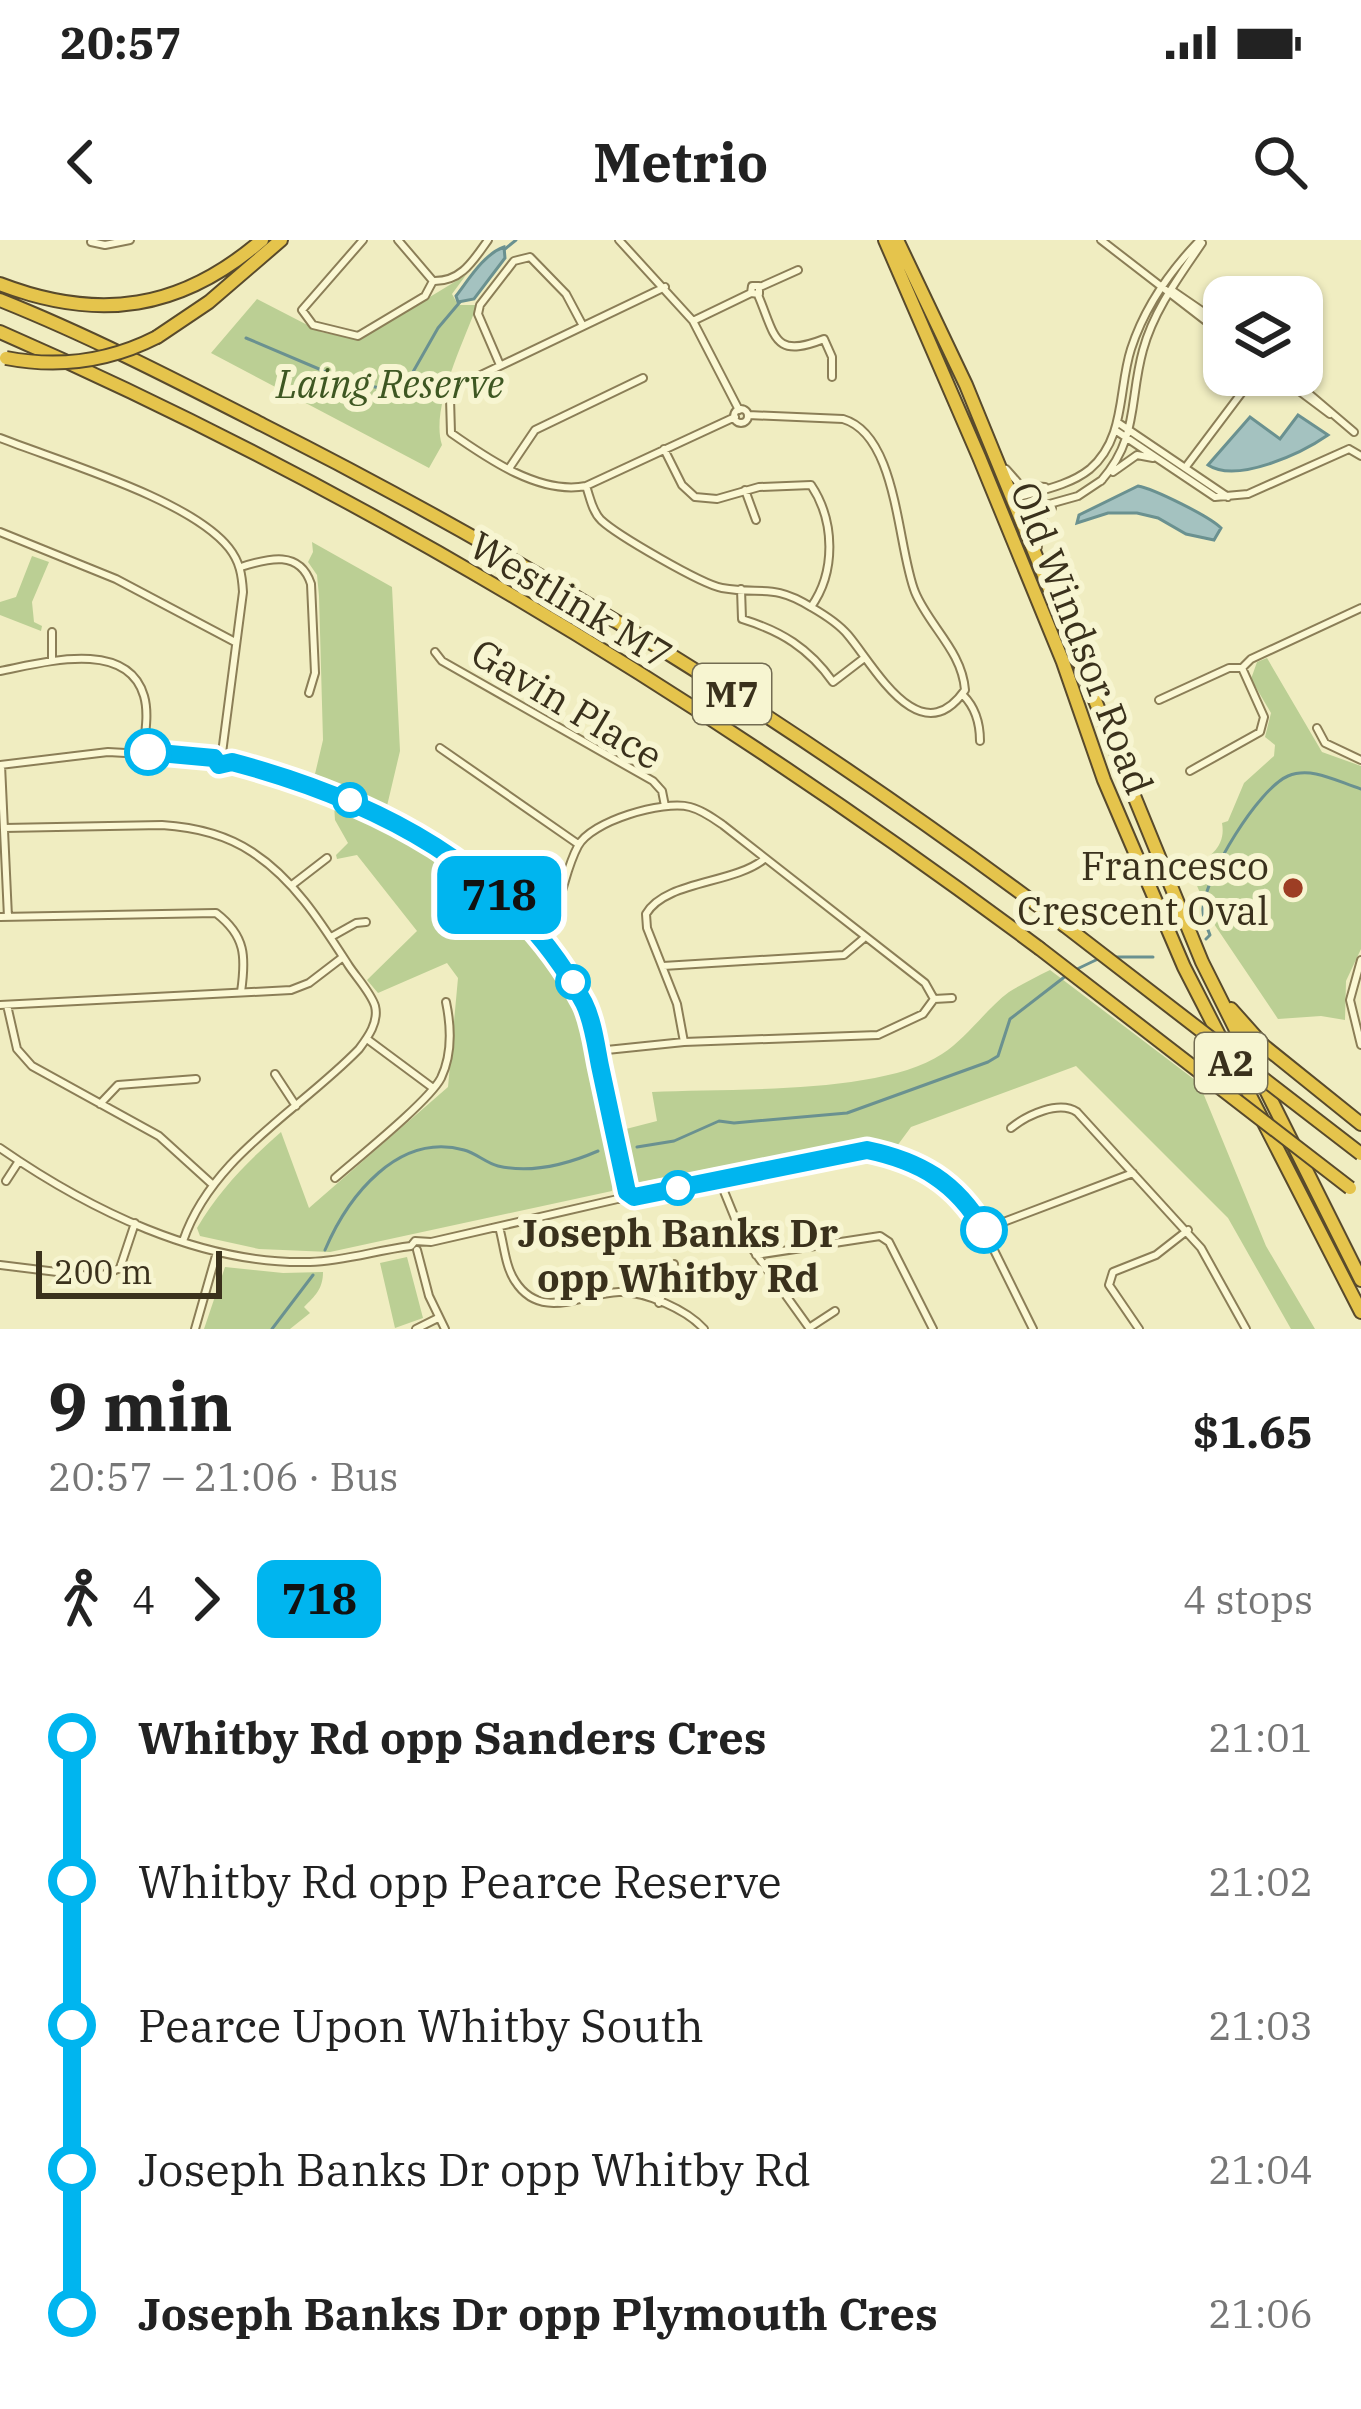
<!DOCTYPE html>
<html lang="en">
<head>
<meta charset="utf-8">
<style>
	body { margin:0; font-family:"IBM Plex Serif",serif; background:#f2f2f2; color:#222; height:100vh; display:flex; flex-direction:column; font-size:45px; white-space:nowrap }
	* { box-sizing:border-box; margin:0 }
	p { font-size:39px; color:#767676 }
	.icon { flex:none; width:66px; height:66px; fill:none; stroke:currentColor; stroke-width:2; stroke-linecap:round; stroke-linejoin:round }
	.map { position:relative; height:1089px; overflow:hidden }
	.sheet { display:flex; flex-direction:column; background:#fff; flex:1 }
	.sheet>* { flex:none }
	.badge { padding:0 24px; border-radius:18px; font-size:42px; line-height:78px }
	.controls { position:absolute; left:1203px; top:36px; display:grid; gap:24px }
	.controls a { display:grid; place-items:center; width:120px; height:120px; border-radius:24px; background:#fff; box-shadow:0 3px 9px #0004; font-size:60px }
	.scale { position:absolute; left:36px; bottom:30px; width:186px; box-sizing:border-box; padding-left:12px; border:6px solid #3a311c; border-top:0; font-size:33px; line-height:42px; white-space:nowrap; color:#3a311c; -webkit-text-stroke:9px #f7f5d1; paint-order:stroke }
	.map>.badge { position:absolute; translate:-50% -50%; box-shadow:0 0 0 6px #fff }
	.legs { display:flex; align-items:center; gap:18px; height:132px; padding:0 48px; font-size:39px }
	.legs p { margin-inline-start:auto }
	.head { display:flex; align-items:center; justify-content:space-between; height:204px; padding:0 48px }
	h1 { font-size:66px; font-weight:800; line-height:90px }
	ul { padding:0 48px; list-style:none }
	li { display:flex; align-items:center; gap:42px; height:144px; font-size:45px }
	li i { display:grid; place-items:center; width:18px; height:100%; margin:0 15px; background:currentColor }
	li i::after { content:''; width:30px; height:30px; margin:-15px; border:9px solid; border-radius:50%; background:#fff }
	li p { margin-inline-start:auto }
	li:first-child i { background:linear-gradient(#0000 50%,currentColor 0) }
	li:last-child i { background:linear-gradient(currentColor 50%,#0000 0) }
	.status { display:flex; justify-content:space-between; align-items:center; height:84px; padding:0 60px; background:#fff; direction:ltr }
	.status svg { height:33px; fill:currentColor }
	header { display:flex; justify-content:space-between; align-items:center; height:156px; padding:0 48px; background:#fff; font-size:54px; font-weight:800 }
	.map>svg:first-child { display:block }
</style>
</head>
<body>
<div class="status"><b>20:57</b><svg viewBox="0 0 49 12"><path d="M0 12V9h3v3zM5 12V6h3v6zM10 12V3h3v9zM15 12V0h3v12zM26 1h20v11H26zM47 4h2v5h-2z"/></svg></div>
<header><svg class="icon" aria-label="back" viewBox="0 0 24 24"><path d="M15 5l-7 7 7 7"/></svg>Metrio<svg class="icon" aria-label="search" viewBox="0 0 24 24"><circle cx="10" cy="10" r="6"/><path d="M15 15l6 6"/></svg></header>
<div class="map">
<svg width="1361" height="1089" viewBox="0 0 1361 1089">
	<rect width="100%" height="100%" fill="#f0edc1"/>
	<!-- green -->
	<path fill="#bbcf94" d="M466,35l-14,19 6,11h19c-13,37 -47,103 -35,140l-13,23 -218,-115 46,-54 64,33 38,8z
		M312,302l80,45 8,164 -13,55 -72,-32 8,-34 -4,-144 -2,-21 -9,-13 5,-10z
		M32,316l17,6 -17,40 2,20 8,4 -1,5 -41,-16v-13l16,-5z
		M1267,418l55,94 39,14v183l-15,32 -1,39 -24,-4 -43,3 -66,-98 -23,-54c23,-9 37,-22 33,-44l6,-2 16,-38 30,-27 1,-11 -10,-8 6,-24 -20,-34 6,-17z
		M334,565c99,45 211,114 246,222 16,49 22,104 33,154l-1,10 -282,61 -71,-3 -59,-13 -3,-8c23,-39 50,-66 84,-96l28,76 139,-121 10,-109 -11,-15 -69,30 -11,-13 50,-49 -60,-76 -20,4 -1,-4 12,-12 -13,-23z
		M1050,730l149,113 67,163 49,83h-24l-63,-111 -152,-152 -165,61 -14,19 -31,-4 -38,3 -191,38 -11,-54 31,-8 -5,-29c77,-4 228,3 290,-38 25,-16 45,-46 67,-62 13,-8 27,-15 41,-22z
		M407,1017l16,61 -28,10 -15,-65z
		M225,1027l58,6 40,-1c0,17 -8,24 -19,35l6,6 -20,16h-86z"/>
	<!-- water -->
	<path fill="#a4c2c0" stroke="#6a9190" stroke-width="3" d="M504,7l1,11 -31,41 -16,3 -2,-6c13,-17 28,-42 48,-49z
		M1298,175l30,20c-26,18 -91,49 -120,30l42,-48 30,22z
		M1138,246c16,3 71,30 83,42l-7,12 -28,-6 -28,-16 -21,-5h-29l-31,10 2,-8z"/>
	<g fill="none" stroke-linecap="round" stroke-linejoin="round">
		<!-- stream -->
		<path stroke="#6a9190" stroke-width="3" d="M505,9l11,-9
			M246,98l99,42 56,13 37,-65 22,-26
			M1206,699l4,-4c-3,-8 -8,-18 -7,-27 3,-33 55,-119 85,-132 24,-10 50,6 73,13
			M1114,717h39
			M1075,730l23,-11
			M637,907l37,-6 45,-20 15,2 113,-10 141,-51 10,-6 12,-37 57,-44
			M325,1010c23,-54 73,-118 139,-100 12,3 22,13 34,16 34,8 70,-2 100,-15
			M272,1089l41,-54"/>
		<!-- minor casing -->
		<g stroke="#8b7e57" stroke-width="10">
			<path id="minor" d="M363,0l-61,70 11,15 45,11 67,-40 8,-15
				M398,0l35,41
				M619,0l74,81 46,89
				M1101,0l123,95
				M91,2l14,3 25,-5
				M433,41c28,1 40,-20 55,-41
				M752,46h7v8l-8,-1z
				M665,47l-207,99 -8,12 1,35c37,26 89,62 135,53l149,-69
				M760,47l38,-17
				M1173,51l51,35
				M758,55c18,42 15,64 66,44l8,18v20
				M693,81l58,-28
				M500,125l-22,-51 2,-9 34,-44 16,-4 36,37 17,32
				M1278,135l52,39
				M1287,135l67,57
				M734 176a7 7 0 1 1 14 0a7 7 0 1 1-14 0Z
				M1117,182l111,75
				M1115,190l100,67 33,-3 101,-45
				M0,198c61,24 190,61 229,110 11,14 13,27 14,44l-21,161
				M664,209l18,36 13,12 22,2 42,-12 52,-2c24,36 25,87 0,122
				M1349,209l12,7
				M510,227l25,-37 108,-52
				M1185,228l70,-93
				M1006,229l14,16 25,2
				M1113,232l24,-17 16,3
				M1101,241c38,-43 28,-81 42,-131 11,-40 36,-73 59,-107
				M586,246c4,11 6,25 15,34 16,15 100,64 121,68 39,7 51,-5 89,19 14,8 27,16 37,28 27,32 72,119 117,55 -3,-39 -36,-64 -50,-98 -18,-45 -17,-157 -72,-173l-95,-4
				M745,250l11,30
				M1012,259c26,-8 57,-13 78,-30 36,-31 28,-80 41,-120 14,-43 39,-78 69,-109
				M1021,272l57,-16 24,-16
				M0,292l116,47 119,63
				M1038,307l-2,-25 16,-14
				M241,327c28,-9 59,-17 70,17l4,89 -6,20
				M741,349l1,30c39,12 67,29 91,63l30,-23
				M435,412l7,9 211,120 9,10 3,15
				M52,420v-28
				M0,431c42,-8 127,-33 144,25 5,17 1,38 -1,56
				M963,455c13,13 17,28 17,46
				M1159,460l70,-32h13
				M1317,488l8,15 36,17
				M440,508l138,96
				M0,525l108,-13 106,6 5,7 7,-4c146,37 285,106 359,243 8,15 9,37 13,53 10,45 20,90 29,135
				M1,525l7,152
				M1190,531l70,-39 4,-15 -22,-49 9,-9 110,-51
				M4,588l158,-3c32,2 63,9 90,27 43,28 70,72 97,114 8,12 22,27 26,40 4,16 -7,31 -16,43 -60,62 -147,107 -176,192
				M292,645l35,-27
				M0,677l216,-4c30,23 30,44 25,79
				M539,692c27,-29 22,-54 39,-86 13,-25 85,-46 112,-39 12,3 23,11 33,18l202,158 9,16
				M331,697l25,-14 10,-1
				M1361,720l-11,40 11,45
				M663,726l181,-11 19,-16
				M0,765l291,-15 18,-7 34,-26
				M7,765l10,44 15,17 127,70 54,49
				M367,799l66,49
				M684,802l-7,-38 -30,-76 -1,-14c19,-33 86,-30 117,-54
				M597,811l87,-9 194,-7 45,-21 11,-15 18,-1
				M275,834l21,32
				M100,864l18,-19 78,-6
				M1011,888c16,-13 48,-28 66,-16l124,136 45,81
				M0,908c88,61 200,117 310,114 35,-1 67,-12 101,-16l4,-5 16,1 191,-44 7,5 5,-6 202,-42 31,-4 38,8 35,18 23,22 21,31 49,99
				M335,938c24,-21 94,-77 106,-100 11,-23 10,-52 5,-76
				M719,939l22,54 69,96
				M6,941l13,-20
				M499,987c5,17 6,39 16,54 26,41 68,12 104,11 26,-1 68,18 85,37
				M985,989l148,-56
				M417,1010l12,46 16,33
				M756,1015l124,-19 9,6 44,87
				M0,1025l98,12 22,-9 15,-45
				M659,1063l15,-39
				M809,1088l26,-17
				M195,1089l22,-77
				M416,1089l22,-11
				M1139,1089l-30,-44 4,-13 43,-17 32,-25"/>
		</g>
		<!-- highway casing -->
		<g stroke="#584a2c" stroke-width="16">
			<path id="highway" d="M885,0l94,217 84,205 41,118 80,187 177,345
				M897,0l69,145 236,577 159,318
				M0,44c99,38 181,26 262,-44
				M0,60c90,36 177,81 263,125 282,142 549,311 801,500
				M0,92c369,161 717,376 1039,616
				M157,97l52,-35 72,-62
				M1231,769l33,37 97,78"/>
		</g>
		<!-- minor -->
		<use href="#minor" stroke="#fbf8d4" stroke-width="6"/>
		<!-- highway -->
		<use href="#highway" stroke="#e5c44c" stroke-width="12"/>
		<!-- highway-bridge casing -->
		<g stroke="#584a2c" stroke-width="16" stroke-linecap="butt">
			<path id="highway-bridge" d="M6,118c52,10 104,3 151,-21
				M1064,685l297,229
				M1039,708l311,240"/>
		</g>
		<!-- highway-bridge -->
		<use href="#highway-bridge" stroke="#e5c44c" stroke-width="12"/>
	</g>
	<g fill="none" stroke-linecap="round" stroke-linejoin="round">
		<!-- line-1 casing -->
		<g stroke="#fff" stroke-width="27">
			<path id="line-1" d="M148,512l66,6 5,7 13,-3c143,38 280,106 352,241 9,18 12,43 16,63 9,42 18,84 27,126l7,5 233,-47c53,11 89,32 117,80"/>
		</g>
		<!-- line-1 -->
		<use href="#line-1" stroke="#00b5ef" stroke-width="18"/>
	</g>
	<!-- markers -->
	<g fill="#fff" stroke="#00b5ef" stroke-width="6">
		<circle cx="148" cy="512" r="21"/>
		<circle cx="350" cy="560" r="15"/>
		<circle cx="573" cy="742" r="15"/>
		<circle cx="678" cy="948" r="15"/>
		<circle cx="984" cy="990" r="21"/>
	</g>
	<circle fill="#9d3e24" stroke="#f7f5d1" stroke-width="4.5" cx="1293" cy="648" r="12"/>
	<g text-anchor="middle" stroke-width="12" stroke-linejoin="round" paint-order="stroke">
		<!-- shield labels -->
		<g fill="#f7f5d1" stroke="#736c52" stroke-width="3">
			<rect x="693" y="424" width="78" height="60" rx="9"/>
			<rect x="1195" y="793" width="72" height="60" rx="9"/>
		</g>
		<g font-size="36" font-weight="bold" fill="#3a311c">
			<text x="732" y="467">M7</text>
			<text x="1231" y="836">A2</text>
		</g>
		<!-- park labels -->
		<g font-size="39" font-style="italic" fill="#3e5722" stroke="#f7f5d1">
			<text x="390" y="158">Laing Reserve</text>
		</g>
		<!-- street labels -->
		<g font-size="39" fill="#3a311c" stroke="#f7f5d1">
			<text transform="translate(571 360) rotate(31)" y="14">Westlink M7</text>
			<text transform="translate(1082 398) rotate(69)" y="14">Old Windsor Road</text>
			<text transform="translate(567 464) rotate(31)" y="14">Gavin Place</text>
		</g>
		<!-- poi labels -->
		<g font-size="39" fill="#3a311c" stroke="#f7f5d1" text-anchor="end">
			<text x="1269" y="640">Francesco<tspan x="1269" dy="45">Crescent Oval</tspan></text>
		</g>
		<!-- stop labels -->
		<g font-size="39" font-weight="bold" fill="#3a311c" stroke="#f7f5d1">
			<text x="678" y="1007">Joseph Banks Dr<tspan x="678" dy="45">opp Whitby Rd</tspan></text>
		</g>
	</g>
</svg>
<div class="controls">
<a><svg class="icon" aria-label="layers" viewBox="0 0 24 24"><path d="M12 4l9 5-9 5-9-5zM3 14l9 5 9-5"/></svg></a>
</div>
<div class="scale">200 m</div>
<b class="badge" style="left:499px;top:655px;background:#00b5ef;color:#111">718</b>
</div>
<section class="sheet">
<div class="head"><div><h1>9 min</h1><p>20:57 – 21:06 · Bus</p></div><b>$1.65</b></div>
<div class="legs"><svg class="icon" aria-label="walk" viewBox="0 0 24 24"><circle cx="13" cy="4" r="2"/><path d="M13 8l-2 6 4 7M11 14l-3 7M7 12l3-4h3l4 4"/></svg>4<svg class="icon" aria-label="forward" viewBox="0 0 24 24"><path d="M9 5l7 7-7 7"/></svg><b class="badge" style="background:#00b5ef;color:#111">718</b><p>4 stops</p></div>
<ul>
<li><i style="color:#00b5ef"></i><b>Whitby Rd opp Sanders Cres</b><p>21:01</p></li>
<li><i style="color:#00b5ef"></i><span>Whitby Rd opp Pearce Reserve</span><p>21:02</p></li>
<li><i style="color:#00b5ef"></i><span>Pearce Upon Whitby South</span><p>21:03</p></li>
<li><i style="color:#00b5ef"></i><span>Joseph Banks Dr opp Whitby Rd</span><p>21:04</p></li>
<li><i style="color:#00b5ef"></i><b>Joseph Banks Dr opp Plymouth Cres</b><p>21:06</p></li>
</ul>
</section>
</body>
</html>
